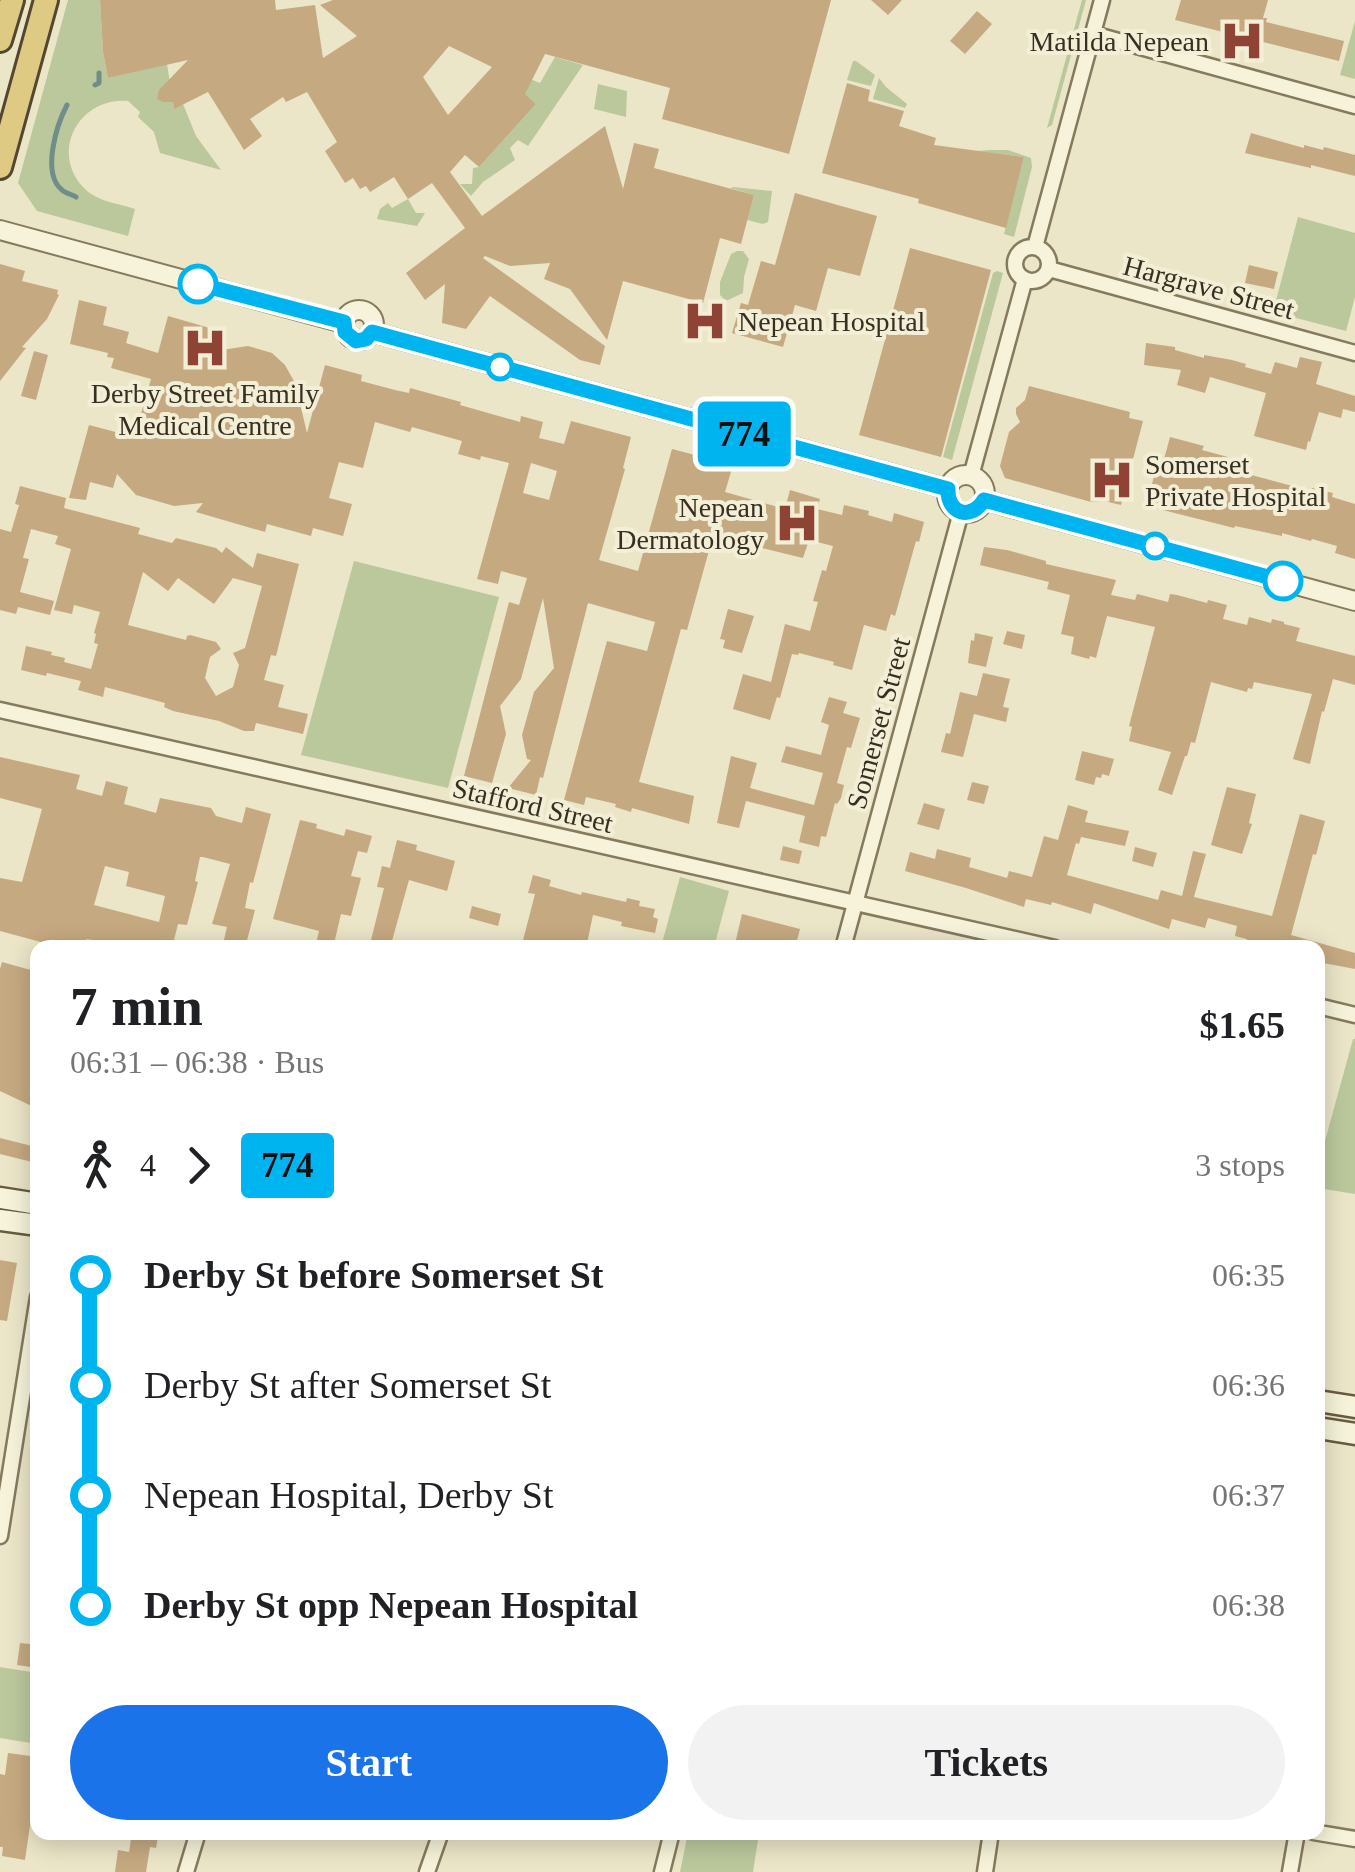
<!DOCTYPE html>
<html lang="en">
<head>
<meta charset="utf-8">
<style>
	body { margin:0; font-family:Georgia,serif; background:#f2f2f2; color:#202124; height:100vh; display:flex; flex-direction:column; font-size:38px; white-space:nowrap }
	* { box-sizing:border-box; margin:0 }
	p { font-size:32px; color:#757577 }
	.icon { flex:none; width:55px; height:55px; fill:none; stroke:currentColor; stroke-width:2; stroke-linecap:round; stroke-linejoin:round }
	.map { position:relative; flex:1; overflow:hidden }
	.sheet { position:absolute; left:30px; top:940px; width:1295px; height:900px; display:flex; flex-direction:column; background:#fff; border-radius:20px; box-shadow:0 5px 25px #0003 }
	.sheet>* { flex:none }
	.badge { padding:0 20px; border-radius:8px; font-size:35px; line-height:65px }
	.map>.badge { position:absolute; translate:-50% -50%; box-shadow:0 0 0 5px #fff }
	.legs { display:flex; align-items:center; gap:15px; height:110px; padding:0 40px; font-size:32px }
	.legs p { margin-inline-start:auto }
	.head { display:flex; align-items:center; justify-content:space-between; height:170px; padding:0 40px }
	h1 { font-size:55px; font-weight:700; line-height:75px }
	.primary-button { display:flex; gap:20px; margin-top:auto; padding:20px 40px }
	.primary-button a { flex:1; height:115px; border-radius:60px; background:#1a73e8; color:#fff; font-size:40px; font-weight:700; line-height:115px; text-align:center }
	.primary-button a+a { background:#f2f2f2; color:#202124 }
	ul { padding:0 40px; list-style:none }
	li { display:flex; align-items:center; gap:35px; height:110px; font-size:38px }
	li i { display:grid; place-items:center; width:15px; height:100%; margin:0 12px; background:currentColor }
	li i::after { content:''; width:25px; height:25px; margin:-12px; border:8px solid; border-radius:50%; background:#fff }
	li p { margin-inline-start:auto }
	li:first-child i { background:linear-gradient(#0000 50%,currentColor 0) }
	li:last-child i { background:linear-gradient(currentColor 50%,#0000 0) }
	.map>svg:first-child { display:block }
</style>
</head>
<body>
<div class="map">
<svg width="1355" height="1872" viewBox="0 0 1355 1872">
	<rect width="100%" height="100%" fill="#ebe6c8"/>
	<!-- green -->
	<path fill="#bbc89c" d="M68,0h32l3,52 5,26 59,-14 7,44 9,-4 13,32 25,34 -61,-17 -6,-21 -16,-15 2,-5 -12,-11c-49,-4 -79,51 -44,87 13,14 34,15 51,21l-7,27 -91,-25 -19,-28z
		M1082,0h4l-34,125 -5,3z
		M1355,21v58l-15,-4z
		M555,57l28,8 -55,81 -10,-6 -8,8 5,12 -32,22 -12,14 -11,-12h12l1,-16 6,-1 57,-63 -17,-15 6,-12 15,6z
		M853,61h3l19,14 -4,11 -24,-6z
		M879,78l7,9 21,17 -2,4 -32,-9z
		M598,84l29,7 -1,26 -32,-8z
		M990,150h18l23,8 1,9 -18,70 -10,-3 20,-77 -48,-6z
		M733,187l39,4 -4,31 -5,2 -16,-4 7,-25 -24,-7z
		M408,199l8,14h9l-8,13 -40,-7 3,-10 8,-6 4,5z
		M1298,217l57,16v64l-9,34 -73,-19z
		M737,251h6l6,8 -5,18 -1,16 -17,8 -6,-6v-13l11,-28z
		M997,271l6,2 -51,187 -9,-3 50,-184z
		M354,561l145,36 -51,191 -147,-33z
		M680,877l49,14 -15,56h-53z
		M1353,1039h2v155l-37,-6v-37l4,1z
		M0,1667l37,6v71l-37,-6z
		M688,1833h71l-6,39h-73z"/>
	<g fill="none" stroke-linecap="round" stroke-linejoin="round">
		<!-- stream -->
		<path stroke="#708d8a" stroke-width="5" d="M95,85l4,-2v-10
			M67,105c-10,19 -26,68 -5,85 3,3 11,5 14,7"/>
	</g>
	<!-- building -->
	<path fill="#c5a981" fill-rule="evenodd" d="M100,0h175l1,10 39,-5 8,53 34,-22 -37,-31 13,-5h498l-42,154 -127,-35 8,-31 -125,-34 -20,40 11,10 -57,63 -14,-12 -15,17 32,44 123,-90 18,63 11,-46 25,6 -5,19 100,27 -13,49 -21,-6 -17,65 -80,-22 -16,59 -37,-51 -26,-10 6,-16 -40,3 -25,-10 -2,2 122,88 -5,19 -20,-5 -90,-64 -24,33 -24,-6 3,-39 -20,16 -19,-27 59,-45 -33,-45 -24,16 -14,-22 -24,15 -4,-6 -6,3 -7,-11 -8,5 -20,-32 12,-9 -30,-50 -21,10 -3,-5 -33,22 12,17 -18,14 -36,-58 -34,17 -1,-7h-10l-6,-3 2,-9 29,-30 -80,18 -5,-26zM449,46l43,21 -44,48 -25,-38z
		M871,0h31l-14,15z
		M1181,0h87l-5,18h4l-1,4 78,19 -5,20 -164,-41z
		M977,11l15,13 -27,30 -15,-13z
		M847,83l23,7 -2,11 36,10 -5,15 37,12 -2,7 90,12 -18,71 -88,-25 1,-4 -97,-26z
		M1251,133l53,15v-3l19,5 1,-3 31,8v21l-44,-11v3l-66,-15z
		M795,193l82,23 -17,60 -32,-8 -12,43 -21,-6 -12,42 -51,-14 9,-30 7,2 13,-44 14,4z
		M910,248l81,22 -50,187 -82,-22z
		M0,264l25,7 -3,10 36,9 -1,4 2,1 -12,24 -25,28 4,1 -26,33z
		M1249,265l29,7 -4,17 -29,-6z
		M79,300l28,7 -4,18 26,7 -3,11 32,10 10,-37 52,15 -5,20 33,-5 24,7 13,12 10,18 12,50 18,-68 37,10 -1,6 34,9 14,3 1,-5 51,14 -1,3 60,17 1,-6 22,6 -4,16 25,6 7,-23 60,16 -8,31 2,1 -26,91 39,11 34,-122 61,16 -8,27 60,17 5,-19 30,9 -3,10 25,6 2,-10 25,6 -1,4 24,7 2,-9 30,9 -5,20 -3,-1 -21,75 -4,-2 -5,17 -22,-6 -12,45 -19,-5 1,-3 -35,-9 -1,2 -6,-1 -12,44 -3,-1 -7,23 -37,-11 10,-35 28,8 14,-58 25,7 8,-29 -5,-1 9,-31 4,1 7,-25 -24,-6 -6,18 -90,-22 -26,94 -6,-1 -42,153 55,14 -5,28 -57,-16 -1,4 -16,-5 1,-3 -30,-7 -2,8 -20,-5 43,-159 40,10 8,-29 -67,-19 -45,175 -3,-1 -4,18 -28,-7 23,-28 -4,-1 -5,-24 12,-43 20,-24 -11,-70 -22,81 -21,27 6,28 -14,49 -28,-7 45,-174 10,3 8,-27 -26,-7 -3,13 -21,-5 32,-116 -28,-7 -1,4 -22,-6 4,-13 -50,-14 -2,5 -35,-10 -12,46 -24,-6 -10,36 23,6 -9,32 -30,-8 -2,8 -44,-12 -2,8 -69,-20 7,-9 -29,3 -38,-11 -19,-21 -4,14 -23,-6 -4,18 -17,-2 20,-73 38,10 11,-11 13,-45 -40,-11 3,-10 -7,-1 1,-4 -38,-9zM531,463l26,8 -8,29 -26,-7z
		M1146,343l29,4v3l29,8v-3l28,5 14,4 -1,3 26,7 4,-12 22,6 3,-11 22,5 -6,22 39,12v16l-12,-3 -2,9 -22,-6 -9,30 -2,-1 -2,9 -52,-14 12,-43 -56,-16 -5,16 -28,-8 4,-15 -37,-5z
		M34,351l14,4 -12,45 -15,-4z
		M1029,386l101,26 -1,6 14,3 -22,84 -17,-4 -13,1 -86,-24 -5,-12 9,-34 11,-10 -4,-8v-6l9,-8z
		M1170,437l34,9 -2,4 26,7 -3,11 86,23 1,-3 21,5 -1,4 23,7v55l-20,-6 2,-7 -25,-7 -1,2 -29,-8v3l-47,-10 -1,2 -83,-21 5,-18 -5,-1 4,-16 5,2z
		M20,486l46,12 -2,10 76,20 -2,6 34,9 4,-5 40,10 6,5 4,-6 27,21 4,-15 42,11 -23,92 -5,-1 -7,25 20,5 -6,22 30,7 -5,20 -47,-11 -2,8h-10l-25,-10 -46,-10 -9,-4 1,-4 -60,-16 -2,10 -25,-7 3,-9 -34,-8 -1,3 -25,-6 5,-24 26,6 -1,3 14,3 -1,4 27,7 7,-25 -4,-1 2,-9 -2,-1 6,-21 -26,-7 -2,9 -18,-4 17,-61 -16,-5 3,-8 -27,-7 -8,29 6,1 -9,33 34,9 -4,14 -32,-8 -2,7 -16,-4v-81l11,3 8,-27 -4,-1zM143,572l25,19 10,-13 36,26 19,-26 29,8 -17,62 -12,5 6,12 -6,22 -17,9 -11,-18 5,-21 11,-8 -5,-7 -26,-7 -3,1 -1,4 -58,-15z
		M984,547l23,3 39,11v3l70,16 -5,15 24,5 2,-6 31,8 2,-8 7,1 30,8 1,-3 19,5 -4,14 24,6 2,-8 22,6 1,-4 12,3v2l16,4 -4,13 59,15v29l-22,-6 -9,33 -2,-1 -12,53 -17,-5 19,-65 -58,-12 -2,7 -4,-1 -1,4 -36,-10 -16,61 -4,-1 -4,14h-2l-13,39 -14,-5 13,-38 -42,-11 3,-14 -3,-1 26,-99 -48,-11 -11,42 -6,-2 -1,3 -18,-5 3,-17 -13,-3 9,-39 -23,-6 2,-7 -69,-17z
		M728,609l26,7 -12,37 -19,-5 2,-8 -5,-1z
		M1007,631l18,4 -3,14 -19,-5z
		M975,633l18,4 -7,30 -18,-4 3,-23 3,1z
		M983,673l27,6 -7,28 6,1 -3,14 -32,-8 -11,43 -22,-5 5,-19 4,1 10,-42 17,4z
		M829,697l18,5 -4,11 17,5 -9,30 -4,-1 -10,36 7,2 -3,13 -4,6 -2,-1 -9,34 -5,-1 -2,11 -20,-5 6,-26 -59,-15 -7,27 -22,-5 14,-67 26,7 -7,25 64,17 9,-32 -42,-11 5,-16 35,9 8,-30 -8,-3z
		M1082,751l32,8 -5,17 -7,-2 -1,4 -5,-1 -2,8 -19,-5z
		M0,757l80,18 -4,14 26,7 4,-15 22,6 -4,17 32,9 4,-15 51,10 5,8 26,7 4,-16 25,7 -18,69 -3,-1 -5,26 10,2 -10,38h-23l5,-21 -15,-3 18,-60 -27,-7h-3l-5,24 3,1 -11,43 -9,-1 -6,24h-51l-34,-9 -2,9h-34l1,-3 -52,-14v-53l22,4 20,-73 -42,-11zM105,866l24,6 -3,14 39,10 -6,26 -65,-17z
		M972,782l17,4 -5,18 -17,-4z
		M1227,787l29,7 -7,29 3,1 -10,30 -31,-9z
		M924,803l21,6 -6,21 -22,-6z
		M1068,805l20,6 -3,11 44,9 -4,15 -44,-9 -2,7 -3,-1 -9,32 91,25 3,-10 21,6 11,-45 13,3 -12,43 78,19 28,-102 25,7 -9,34 -3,-1 -22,81 64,18v16l-37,-7v-14h-73l2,-9 -12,-3 2,-10 -29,-8 -3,10 -33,-9 -3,10 -75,-26 -3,11 -39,-12 -1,3 -25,-6 -2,8 -58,-19 -61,-17 5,-19 25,7 2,-10 34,9 -2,9 38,11 2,-7 23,6 12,-41 14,4z
		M300,820l17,4 -1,4 28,8 2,-7 26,7 -5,17 -9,-2 -7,25 10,2 -10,38 -10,-2 -8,34h-18l4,-17 -46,-12z
		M397,840l20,5 -1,5 39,11 -8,30 -38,-11 -19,68h-21l15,-60 -7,-1 5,-21 8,2z
		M783,846l19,5 -3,13 -19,-4z
		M1135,847l22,6 -4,14 -21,-6z
		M533,875l18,5 -2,6 32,9 1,-3 44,10 1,-4 13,3 -1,5 16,3 -2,8 5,2 -3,14 -34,-7 1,-4 -29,-7 -7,33h-65l14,-54 -7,-1z
		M472,906l29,8 -3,12 -29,-8z
		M742,914l58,15 -5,19h-61z
		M2,962l36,10v137l-38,-18v-122z
		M0,1138l36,9 -4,15 -32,-8z
		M0,1260l17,3 -10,58 -7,-1z
		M20,1643l18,2v23l-21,-3z
		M8,1753l30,4v34h-3l-10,69 -23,-4 1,-9h-3v-73l5,1z
		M132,1832h27l-3,16 -6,-1 -4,25h-31l3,-22 11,2z"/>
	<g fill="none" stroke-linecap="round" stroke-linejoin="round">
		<!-- minor casing -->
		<g stroke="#857a5e" stroke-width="19">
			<path id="minor" d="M1093,34l262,72
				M1035,247l67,-247
				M1015 264a17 17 0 1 1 34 0a17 17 0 1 1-34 0Z
				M1049,269l306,84
				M971,476l54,-197
				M0,710l1055,238
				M843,948l118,-436
				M1318,1006l37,9
				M0,1536l38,-239
				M1313,1832l42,7
				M186,1872l12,-40
				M427,1872l14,-40
				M662,1872l10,-40
				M985,1872l6,-40
				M1290,1872l7,-40"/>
		</g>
		<!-- tertiary casing -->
		<g stroke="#857a5e" stroke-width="22">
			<path id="tertiary" d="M0,230l343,93
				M344 325a15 15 0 1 1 30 0a15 15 0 1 1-30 0Z
				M372,332l576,157
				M947 494a19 19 0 1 1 38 0a19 19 0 1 1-38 0Z
				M984,500l371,101"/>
		</g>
		<!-- secondary casing -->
		<g stroke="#675b41" stroke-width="25">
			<path id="secondary" d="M0,1198l38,6
				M0,1220l38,5
				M1318,1401l37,6
				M1318,1428l37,6"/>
		</g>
		<!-- trunk casing -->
		<g stroke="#534732" stroke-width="28">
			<path id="trunk" d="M0,40l12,-40
				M0,167l46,-167"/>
		</g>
		<!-- minor -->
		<use href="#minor" stroke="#f6f3da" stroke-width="14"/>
		<!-- tertiary -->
		<use href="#tertiary" stroke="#f6f3da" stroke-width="18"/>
		<!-- secondary -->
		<use href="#secondary" stroke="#f6f3da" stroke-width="20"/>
		<!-- trunk -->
		<use href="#trunk" stroke="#deca82" stroke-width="22"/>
	</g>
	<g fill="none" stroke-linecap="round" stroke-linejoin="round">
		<!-- line-1 casing -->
		<g stroke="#fff" stroke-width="22">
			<path id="line-1" d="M198,284l146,38 1,10 11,9 10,-2 6,-7 576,157c-1,25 23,32 36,11l299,81"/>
		</g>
		<!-- line-1 -->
		<use href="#line-1" stroke="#00b5ef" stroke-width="15"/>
	</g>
	<!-- icons -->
	<defs>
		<g id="hospital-bare" transform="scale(3.45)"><path d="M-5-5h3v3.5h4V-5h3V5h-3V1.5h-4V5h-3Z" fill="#8f4334" stroke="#f3efd7" stroke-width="2.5" paint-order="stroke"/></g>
	</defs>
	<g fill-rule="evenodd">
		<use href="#hospital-bare" x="1242" y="41"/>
		<use href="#hospital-bare" x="705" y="321"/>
		<use href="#hospital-bare" x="205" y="348"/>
		<use href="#hospital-bare" x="1112" y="480"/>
		<use href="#hospital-bare" x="797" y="523"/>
	</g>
	<!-- markers -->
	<g fill="#fff" stroke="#00b5ef" stroke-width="5">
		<circle cx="198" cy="284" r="18"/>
		<circle cx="500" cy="367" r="12"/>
		<circle cx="1155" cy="546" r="12"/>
		<circle cx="1283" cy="581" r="18"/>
	</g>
	<g text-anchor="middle" stroke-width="8" stroke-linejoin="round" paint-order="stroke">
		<!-- poi labels -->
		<g font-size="28" fill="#372f21" stroke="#f3efd7" text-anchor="end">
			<text x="1209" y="51">Matilda Nepean</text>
			<text x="738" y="331" text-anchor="start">Nepean Hospital</text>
			<text x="205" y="403" text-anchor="middle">Derby Street Family<tspan x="205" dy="32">Medical Centre</tspan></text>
			<text x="1145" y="474" text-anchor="start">Somerset<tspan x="1145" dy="32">Private Hospital</tspan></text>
			<text x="764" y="517">Nepean<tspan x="764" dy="32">Dermatology</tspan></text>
		</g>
		<!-- street labels -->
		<g font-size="28" fill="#372f21" stroke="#f3efd7">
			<text transform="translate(1209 287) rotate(15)" y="10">Hargrave Street</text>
			<text transform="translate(878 723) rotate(-75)" y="10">Somerset Street</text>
			<text transform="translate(533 805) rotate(13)" y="10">Stafford Street</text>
		</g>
	</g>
</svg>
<b class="badge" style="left:744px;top:434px;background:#00b5ef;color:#111">774</b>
<section class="sheet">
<div class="head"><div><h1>7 min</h1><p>06:31 – 06:38 · Bus</p></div><b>$1.65</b></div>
<div class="legs"><svg class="icon" aria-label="walk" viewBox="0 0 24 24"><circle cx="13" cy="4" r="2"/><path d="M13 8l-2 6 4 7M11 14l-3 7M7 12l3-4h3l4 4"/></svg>4<svg class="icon" aria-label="forward" viewBox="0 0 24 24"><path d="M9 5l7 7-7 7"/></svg><b class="badge" style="background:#00b5ef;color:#111">774</b><p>3 stops</p></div>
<ul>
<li><i style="color:#00b5ef"></i><b>Derby St before Somerset St</b><p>06:35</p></li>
<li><i style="color:#00b5ef"></i><span>Derby St after Somerset St</span><p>06:36</p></li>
<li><i style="color:#00b5ef"></i><span>Nepean Hospital, Derby St</span><p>06:37</p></li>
<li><i style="color:#00b5ef"></i><b>Derby St opp Nepean Hospital</b><p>06:38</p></li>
</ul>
<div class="primary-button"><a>Start</a><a>Tickets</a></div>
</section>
</div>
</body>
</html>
